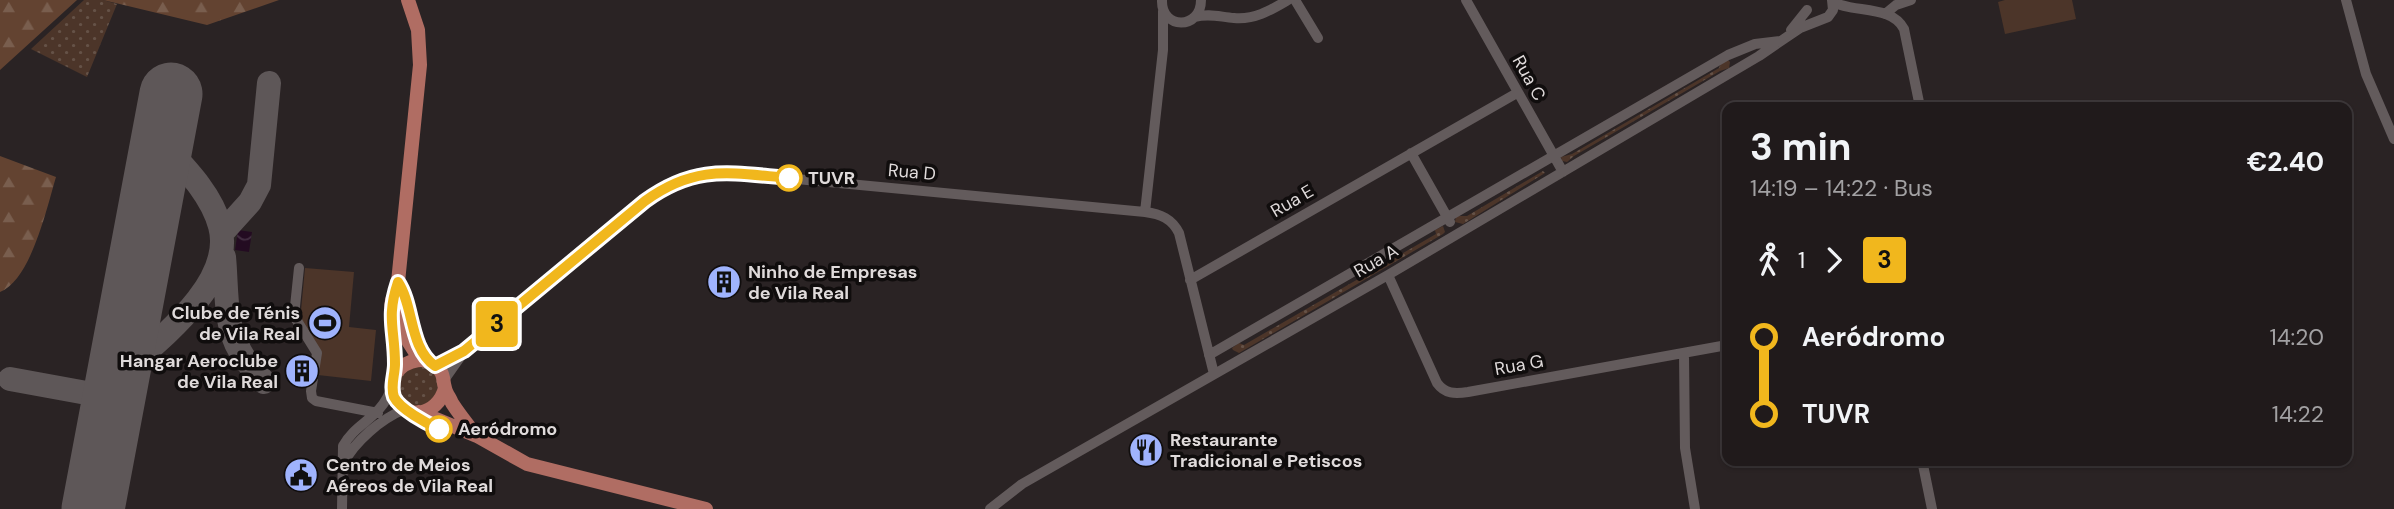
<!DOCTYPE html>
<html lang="en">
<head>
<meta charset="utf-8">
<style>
	body { margin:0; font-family:"DM Sans",sans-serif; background:#282324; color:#f1f3f6; height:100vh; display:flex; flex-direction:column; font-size:26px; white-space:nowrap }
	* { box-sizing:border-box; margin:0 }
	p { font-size:23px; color:#a2a1a3 }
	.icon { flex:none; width:38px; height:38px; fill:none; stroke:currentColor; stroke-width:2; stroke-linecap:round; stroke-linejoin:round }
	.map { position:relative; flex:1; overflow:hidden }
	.details { position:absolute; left:1722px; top:102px; width:630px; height:364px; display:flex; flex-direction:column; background:#201a1b; border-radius:14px; box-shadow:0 2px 5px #0004,0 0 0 2px #3d383a }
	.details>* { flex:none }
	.badge { padding:0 14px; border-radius:5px; font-size:24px; line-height:46px }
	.map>.badge { position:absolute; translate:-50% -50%; box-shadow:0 0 0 4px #fff }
	.legs { display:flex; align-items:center; gap:10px; height:77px; padding:0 28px; font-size:23px }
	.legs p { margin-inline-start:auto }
	.summary { display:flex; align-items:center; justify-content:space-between; height:119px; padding:0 28px }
	h1 { font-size:38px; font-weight:700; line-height:52px }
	ul { padding:0 28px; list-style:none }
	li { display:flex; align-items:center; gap:24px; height:77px; font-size:26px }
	li i { display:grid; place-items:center; width:10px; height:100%; margin:0 9px; background:currentColor }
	li i::after { content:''; width:18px; height:18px; margin:-9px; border:5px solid; border-radius:50%; background:#201a1b }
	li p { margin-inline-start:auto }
	li:first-child i { background:linear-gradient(#0000 50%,currentColor 0) }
	li:last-child i { background:linear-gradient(currentColor 50%,#0000 0) }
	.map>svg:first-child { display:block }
</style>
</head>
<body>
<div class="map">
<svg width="2394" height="509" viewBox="0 0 2394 509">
	<defs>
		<pattern id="green-dots" width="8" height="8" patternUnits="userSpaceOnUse" patternTransform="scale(1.75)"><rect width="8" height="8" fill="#4c3529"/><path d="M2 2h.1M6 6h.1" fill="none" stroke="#655247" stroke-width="1.8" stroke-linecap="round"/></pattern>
		<pattern id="forest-firs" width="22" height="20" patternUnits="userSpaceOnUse" patternTransform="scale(1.75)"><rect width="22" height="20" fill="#634331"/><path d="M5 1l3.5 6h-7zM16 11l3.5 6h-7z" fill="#795e4e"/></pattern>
		<pattern id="water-waves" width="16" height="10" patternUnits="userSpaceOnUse" patternTransform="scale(1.75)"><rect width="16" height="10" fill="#230b21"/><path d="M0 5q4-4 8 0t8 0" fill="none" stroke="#422e41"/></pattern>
	</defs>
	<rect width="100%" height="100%" fill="#2a2324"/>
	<!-- green -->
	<path fill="url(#green-dots)" d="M84,0h19l14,4 -30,73 -56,-28z
		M1728,60l2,2 -1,6 -9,3 -146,85 -7,6 -5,-1 -1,-4 11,-3 147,-86 2,-5z
		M1543,171l2,2 -82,51 -8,-2 1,-6h11z
		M1443,226l2,6 -2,2 -204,119 -6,-3 -1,-2 7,-5 5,2 192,-111 -1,-4z
		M398 386a20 20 0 1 1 40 0a20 20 0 1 1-40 0Z"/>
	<!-- forest -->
	<path fill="url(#forest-firs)" d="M0,0h77l-77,70z
		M103,0h176l-72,25z
		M0,156l56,21c-9,30 -25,103 -56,115z"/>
	<!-- pitch -->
	<path fill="#4c3529" d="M2005,0h67l4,19 -71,15 -7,-32z
		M305,268l49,4 -5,55 27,3 -5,51 -53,-6 2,-25 -20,-29z"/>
	<!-- water -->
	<path fill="url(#water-waves)" d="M238,230l14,2 -3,20 -14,-2z"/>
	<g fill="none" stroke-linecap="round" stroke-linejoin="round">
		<!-- taxiway -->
		<path stroke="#5e5758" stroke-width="24" d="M222,233l28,-31 9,-17 10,-102
			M224,257c3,30 0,68 16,94 6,12 16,21 24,31
			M118,376c38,-34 118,-92 102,-150 -9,-33 -36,-59 -58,-83
			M10,379l104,19"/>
		<!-- runway -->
		<path stroke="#5e5758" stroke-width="63" d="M93,509l78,-415"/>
		<!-- minor -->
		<path stroke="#635b5c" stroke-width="10" d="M1162,0c-1,30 39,30 39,0
			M1295,0l23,38
			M1466,0l97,172
			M2346,0l20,74 28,65
			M1833,2c21,11 59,3 71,27l16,78
			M1885,14l11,-9 15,-5
			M1195,17c14,-4 25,0 39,1 21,2 37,-8 54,-18
			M1791,30l16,-20
			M1411,153l39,69
			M1145,212l18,-162v-39
			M299,268l-5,48 23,37 -6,38 1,7 4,3 62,12
			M1388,275l49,108c8,11 18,11 31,9l259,-47
			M1190,280l327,-187
			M1684,353l1,95 10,61
			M1209,355l519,-300 27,-11 25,-3
			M435,366l29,-15 187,-154 38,-20 33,-5 423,40c16,2 27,7 34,21l35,141
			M444,380l19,-27
			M1922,460l10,49
			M343,464c12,-23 38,-45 62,-55
			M342,509l1,-63c14,-25 37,-26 49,-59
			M990,509l32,-25 366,-209 371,-219 41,-28 28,-11 5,-7 -1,-10"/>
		<!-- major -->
		<path stroke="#b06d63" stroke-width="14" d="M408,0l10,30 2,35 -22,217 5,51 17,27
			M392,300c-4,24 5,47 3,72 -1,7 -4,14 -2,22 10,29 45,22 52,-6
			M395,374c11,-15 34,-21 46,-2 3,5 2,10 4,16 1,5 5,10 7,15 7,11 15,21 23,31
			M419,412l58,24 50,28 179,45"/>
	</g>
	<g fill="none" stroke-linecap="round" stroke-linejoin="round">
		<!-- line-1 casing -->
		<g stroke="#fff" stroke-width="16">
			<path id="line-1" d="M439,429c-13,-6 -39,-20 -45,-32 -4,-11 1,-22 1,-33 0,-35 -9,-46 3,-82 16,24 11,66 37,84l29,-15 181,-150c51,-37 85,-28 144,-23"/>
		</g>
		<!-- line-1 -->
		<use href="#line-1" stroke="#f1b71d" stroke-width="10"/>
	</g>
	<!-- icons -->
	<defs>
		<g id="building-disc" transform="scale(1.75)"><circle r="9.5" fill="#9fb3fd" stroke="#100d0d"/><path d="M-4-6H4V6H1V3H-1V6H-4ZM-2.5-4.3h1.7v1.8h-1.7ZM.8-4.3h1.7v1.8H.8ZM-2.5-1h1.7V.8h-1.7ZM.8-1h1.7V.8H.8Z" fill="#111"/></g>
		<g id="stadium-disc" transform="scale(1.75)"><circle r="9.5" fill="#9fb3fd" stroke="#100d0d"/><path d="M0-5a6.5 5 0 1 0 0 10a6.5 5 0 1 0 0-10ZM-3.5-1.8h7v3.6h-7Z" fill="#111"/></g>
		<g id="restaurant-disc" transform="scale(1.75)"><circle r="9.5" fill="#9fb3fd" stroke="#100d0d"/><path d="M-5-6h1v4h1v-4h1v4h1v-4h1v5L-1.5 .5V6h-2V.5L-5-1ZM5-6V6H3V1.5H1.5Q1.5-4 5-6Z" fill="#111"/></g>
		<g id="civic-disc" transform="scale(1.75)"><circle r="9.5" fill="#9fb3fd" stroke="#100d0d"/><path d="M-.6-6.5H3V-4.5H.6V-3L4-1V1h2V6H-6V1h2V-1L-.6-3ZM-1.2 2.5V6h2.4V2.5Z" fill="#111"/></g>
	</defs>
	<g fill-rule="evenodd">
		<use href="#building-disc" x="724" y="282"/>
		<use href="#stadium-disc" x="325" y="323"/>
		<use href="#building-disc" x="302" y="371"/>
		<use href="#restaurant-disc" x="1146" y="450"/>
		<use href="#civic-disc" x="301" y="475"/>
	</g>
	<!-- markers -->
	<g fill="#fff" stroke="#f1b71d" stroke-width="3.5">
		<circle cx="789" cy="178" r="12"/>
		<circle cx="439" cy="429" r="12"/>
	</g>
	<g text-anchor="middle" stroke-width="7" stroke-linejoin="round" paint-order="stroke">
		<!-- street labels -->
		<g font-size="18" fill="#dfdada" stroke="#100d0d">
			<text transform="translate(1529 78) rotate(61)" y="6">Rua C</text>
			<text transform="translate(912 172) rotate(5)" y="6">Rua D</text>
			<text transform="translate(1292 201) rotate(-30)" y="6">Rua E</text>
			<text transform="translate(1376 261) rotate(-30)" y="6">Rua A</text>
			<text transform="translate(1519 365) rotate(-10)" y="6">Rua G</text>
		</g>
		<!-- stop labels -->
		<g font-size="18" font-weight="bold" fill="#dfdada" stroke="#100d0d" text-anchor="start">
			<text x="808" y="184">TUVR</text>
			<text x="458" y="435">Aeródromo</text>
		</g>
		<!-- poi labels -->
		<g font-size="18" font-weight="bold" fill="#dfdada" stroke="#100d0d" text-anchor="start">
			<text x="748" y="278">Ninho de Empresas<tspan x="748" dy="21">de Vila Real</tspan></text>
			<text x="300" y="319" text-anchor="end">Clube de Ténis<tspan x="300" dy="21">de Vila Real</tspan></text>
			<text x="278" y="367" text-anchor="end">Hangar Aeroclube<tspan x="278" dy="21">de Vila Real</tspan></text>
			<text x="1170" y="446">Restaurante<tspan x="1170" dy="21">Tradicional e Petiscos</tspan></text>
			<text x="326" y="471">Centro de Meios<tspan x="326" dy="21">Aéreos de Vila Real</tspan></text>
		</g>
	</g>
</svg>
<b class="badge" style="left:497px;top:324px;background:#f1b71d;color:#111">3</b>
<section class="details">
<div class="summary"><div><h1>3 min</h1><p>14:19 – 14:22 · Bus</p></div><b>€2.40</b></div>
<div class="legs"><svg class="icon" aria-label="walk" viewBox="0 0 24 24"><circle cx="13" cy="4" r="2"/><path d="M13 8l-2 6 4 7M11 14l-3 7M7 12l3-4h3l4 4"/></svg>1<svg class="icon" aria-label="forward" viewBox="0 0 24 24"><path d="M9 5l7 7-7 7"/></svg><b class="badge" style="background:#f1b71d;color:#111">3</b></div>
<ul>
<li><i style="color:#f1b71d"></i><b>Aeródromo</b><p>14:20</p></li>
<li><i style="color:#f1b71d"></i><b>TUVR</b><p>14:22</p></li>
</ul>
</section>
</div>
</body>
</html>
